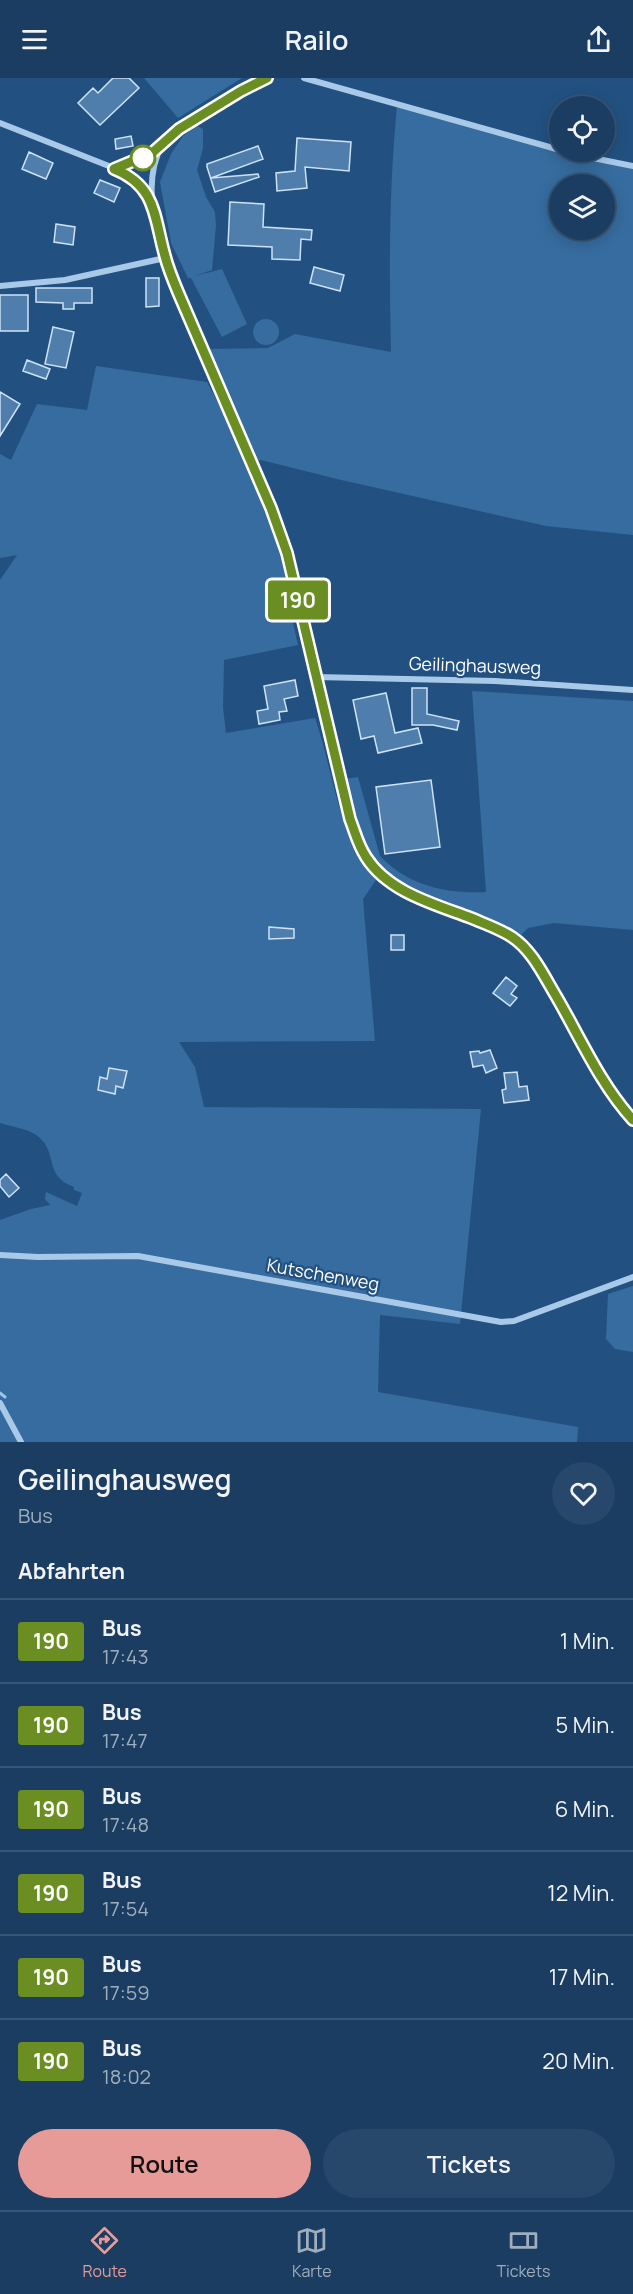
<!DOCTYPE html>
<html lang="de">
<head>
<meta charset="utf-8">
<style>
	body { margin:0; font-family:Manrope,sans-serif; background:#27486a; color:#f1f3f6; height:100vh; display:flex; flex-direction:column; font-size:22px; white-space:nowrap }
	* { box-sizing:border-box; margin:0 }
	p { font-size:20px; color:#9faebd }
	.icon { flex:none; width:33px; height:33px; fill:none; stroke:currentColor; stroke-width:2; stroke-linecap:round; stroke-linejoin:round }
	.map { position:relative; height:1364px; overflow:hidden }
	.panel { display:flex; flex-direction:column; background:#1a3d61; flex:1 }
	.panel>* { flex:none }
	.badge { padding:0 12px; border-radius:4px; font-size:21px; line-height:39px }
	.buttons { position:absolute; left:549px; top:18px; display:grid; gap:12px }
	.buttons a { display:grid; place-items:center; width:66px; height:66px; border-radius:50%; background:#1a3d61; box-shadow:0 3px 15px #0003,0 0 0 2px #385676; font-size:30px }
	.map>.badge { position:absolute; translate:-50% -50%; box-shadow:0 0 0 3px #fff }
	h2 { padding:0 18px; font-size:22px; line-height:54px }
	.round { display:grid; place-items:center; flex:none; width:63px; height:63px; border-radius:32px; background:#27486a }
	.summary { display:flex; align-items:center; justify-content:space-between; height:102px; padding:0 18px }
	h1 { font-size:28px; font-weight:600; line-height:45px }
	.cta { display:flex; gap:12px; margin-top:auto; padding:12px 18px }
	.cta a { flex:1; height:69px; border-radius:36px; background:#e69b98; color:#111; font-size:24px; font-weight:600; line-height:69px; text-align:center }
	.cta a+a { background:#27486a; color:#f1f3f6 }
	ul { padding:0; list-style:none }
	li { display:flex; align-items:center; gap:18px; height:84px; padding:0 18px; border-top:2px solid #385676 }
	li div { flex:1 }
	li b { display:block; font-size:22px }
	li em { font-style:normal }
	li .badge { min-width:66px; font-weight:700; text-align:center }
	header { display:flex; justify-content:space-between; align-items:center; height:78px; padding:0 18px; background:#1a3d61; font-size:27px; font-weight:600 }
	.dock { display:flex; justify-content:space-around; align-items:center; height:84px; border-top:2px solid #385676; background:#1a3d61; font-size:16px; color:#9faebd }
	.dock a { display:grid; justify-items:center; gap:3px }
	.dock .active { color:#e69b98 }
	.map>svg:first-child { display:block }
</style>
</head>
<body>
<header><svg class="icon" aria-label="menu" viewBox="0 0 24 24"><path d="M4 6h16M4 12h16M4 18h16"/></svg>Railo<svg class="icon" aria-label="share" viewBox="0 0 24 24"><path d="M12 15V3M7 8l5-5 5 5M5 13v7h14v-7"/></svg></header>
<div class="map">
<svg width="633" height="1364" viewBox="0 0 633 1364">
	<rect width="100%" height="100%" fill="#225181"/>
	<!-- green -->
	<path fill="#366c9f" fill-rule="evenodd" d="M144,0h98l-64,40z
		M397,28l236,63v366l-87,-9 -209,-47 -76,-19 -10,1 -42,-112 59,-1 27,-14 96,18c-2,-82 -2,-164 6,-246zM560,106h44v46h-44z
		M197,48l6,3v19l-6,22 9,27 9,15 1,14 -4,44 -17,6 27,-7 25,55 -25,13 -31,-59h-3l-17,-35 -11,-61 11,-28 12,-18z
		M253 254a13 13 0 1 1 26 0a13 13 0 1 1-26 0Z
		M96,288l111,16 43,82 36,89 12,57h-8l8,35 -74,15 -1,48 3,25 89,-15c20,58 20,112 63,159l-15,22 12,142 -196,1 16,25 9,40 277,2 -21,215 -80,-9 -2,77 200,35 -1,15h-577v-222l31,-11 19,-4 -5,-6 1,-7 31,14 5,-13 -8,-3v-3c-30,-11 -16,-32 -34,-49 -9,-9 -27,-11 -40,-15v-543l17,-25 -17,3v-104l11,6 26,-56 50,6z
		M472,613l161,10v229l-79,-7 -26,5 -8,8 -15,-8c-47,-18 -121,-36 -145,-85 -9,-19 -11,-44 -16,-64l14,-2 22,79c29,30 66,38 106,36z
		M633,1208v66l-18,-3 -9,-10 2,-45z"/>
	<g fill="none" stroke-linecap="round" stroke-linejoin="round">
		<!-- stream -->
		<path stroke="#9dc5e9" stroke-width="3" d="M0,1315l5,4"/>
	</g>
	<!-- building -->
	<path fill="#4f7eac" stroke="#cde2f6" stroke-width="1.5" d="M113,0h16l10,10 -39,37 -22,-22 15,-15 5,5z
		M131,58l2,10 -17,3 -1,-10z
		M297,60l54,4 -2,29 -44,-4 2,21 -30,3 -1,-18 19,-2z
		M258,68l5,13 -52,19 47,-4 1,3 -44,15 -8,-25v-3z
		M29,74l24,11 -7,16 -24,-10z
		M100,102l20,8 -6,14 -20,-9z
		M230,124l34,2 -1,23 49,3 -1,10 -10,-1 -1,21 -28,-1v-12l-44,-2z
		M56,146l19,3 -2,18 -19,-3z
		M314,189l30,8 -4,16 -30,-8z
		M146,200h13v28l-13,1z
		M36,210h56v15h-18v6h-11v-6l-27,-1z
		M0,217h28v36h-28z
		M53,249l21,5 -8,36 -21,-4z
		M27,282l23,9 -4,10 -23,-8z
		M0,314l20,12 -20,32z
		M295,602l3,16 -14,3 3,12 -8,1 1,8 -21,4 -2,-13 11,-2 -4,-23z
		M412,610h15v26l32,7 -2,9 -24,-5h-21z
		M386,615l9,40 23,-5 4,15 -44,10 -4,-17 -13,3 -8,-39z
		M431,702l9,67 -55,7 -9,-67z
		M269,849l25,2v9l-25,1z
		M391,857h13v15h-13z
		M506,899l11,9 -6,8 6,4 -7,8 -17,-13z
		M490,972l7,18 -11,5 -3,-8 -10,2 -3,-15 9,-1 1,2z
		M109,990l18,3 -4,17 -7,-2 -1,8 -17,-4 2,-13 7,2z
		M517,994l2,15 8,-1 2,14 -25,3 -2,-13 4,-1 -2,-16z
		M6,1096l13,14 -10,9 -9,-11v-6z"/>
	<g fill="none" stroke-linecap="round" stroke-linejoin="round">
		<!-- minor -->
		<path stroke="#a9c9e8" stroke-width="6" d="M304,0l256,72
			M0,45l124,49 17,13 9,13
			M163,65c-26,46 -2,103 15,149l93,216 16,45 63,266 16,38 8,11 28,22 93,38 25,15 12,14 15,24 58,102 28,37
			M563,74l70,14
			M115,91l37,-16 27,-24 62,-38 26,-13
			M0,208l65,-6 100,-22
			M316,599l179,4 138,9
			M0,1177l38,2 100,-1 363,66 13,-1 119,-44
			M0,1325l21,39"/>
	</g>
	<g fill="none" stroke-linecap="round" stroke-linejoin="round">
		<!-- line casing -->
		<g stroke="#fff" stroke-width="14">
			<path id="line" d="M267,0l-26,13 -62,38 -27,24 -38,16c43,17 40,49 51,87 3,12 8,24 13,36l93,216 16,45 63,266c5,13 8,26 16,38 22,35 68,47 105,61 14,6 29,11 41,19 20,13 32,39 44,59 24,41 44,88 77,124"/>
		</g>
		<!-- line -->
		<use href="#line" stroke="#6b8e23" stroke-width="9"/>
	</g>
	<!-- markers -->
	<circle fill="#fff" stroke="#6b8e23" stroke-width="3" cx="143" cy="80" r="12"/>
	<g text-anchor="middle" stroke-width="4.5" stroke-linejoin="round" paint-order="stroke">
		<!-- street labels -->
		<g font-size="18" fill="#fff" stroke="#225181">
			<text transform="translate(475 588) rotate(2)" y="6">Geilinghausweg</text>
			<text transform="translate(323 1197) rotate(10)" y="6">Kutschenweg</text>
		</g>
	</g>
</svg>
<div class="buttons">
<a><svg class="icon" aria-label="locate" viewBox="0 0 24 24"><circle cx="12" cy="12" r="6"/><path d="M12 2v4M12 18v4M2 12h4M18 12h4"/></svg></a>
<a><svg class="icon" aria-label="layers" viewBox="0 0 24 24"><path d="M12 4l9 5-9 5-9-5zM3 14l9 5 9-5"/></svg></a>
</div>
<b class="badge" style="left:298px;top:522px;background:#6b8e23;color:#fff">190</b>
</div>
<section class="panel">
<div class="summary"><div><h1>Geilinghausweg</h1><p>Bus</p></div><a class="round"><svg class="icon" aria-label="heart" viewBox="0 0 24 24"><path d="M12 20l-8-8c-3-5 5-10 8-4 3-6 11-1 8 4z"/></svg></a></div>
<h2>Abfahrten</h2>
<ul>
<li><span class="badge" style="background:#6b8e23;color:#fff">190</span><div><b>Bus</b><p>17:43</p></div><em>1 Min.</em></li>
<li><span class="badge" style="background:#6b8e23;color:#fff">190</span><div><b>Bus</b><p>17:47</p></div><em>5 Min.</em></li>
<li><span class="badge" style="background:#6b8e23;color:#fff">190</span><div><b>Bus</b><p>17:48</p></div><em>6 Min.</em></li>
<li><span class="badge" style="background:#6b8e23;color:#fff">190</span><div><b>Bus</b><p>17:54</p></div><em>12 Min.</em></li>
<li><span class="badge" style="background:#6b8e23;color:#fff">190</span><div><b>Bus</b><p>17:59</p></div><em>17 Min.</em></li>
<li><span class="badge" style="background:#6b8e23;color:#fff">190</span><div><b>Bus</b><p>18:02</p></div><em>20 Min.</em></li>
</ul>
<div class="cta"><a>Route</a><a>Tickets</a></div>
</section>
<nav class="dock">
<a class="active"><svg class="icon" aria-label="directions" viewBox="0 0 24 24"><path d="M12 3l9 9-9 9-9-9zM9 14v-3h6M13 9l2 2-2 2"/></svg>Route</a>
<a><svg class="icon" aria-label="map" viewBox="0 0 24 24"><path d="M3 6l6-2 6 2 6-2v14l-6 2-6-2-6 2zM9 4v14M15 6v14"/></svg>Karte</a>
<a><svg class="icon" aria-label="tickets" viewBox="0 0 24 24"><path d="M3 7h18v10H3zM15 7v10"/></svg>Tickets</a>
</nav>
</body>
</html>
